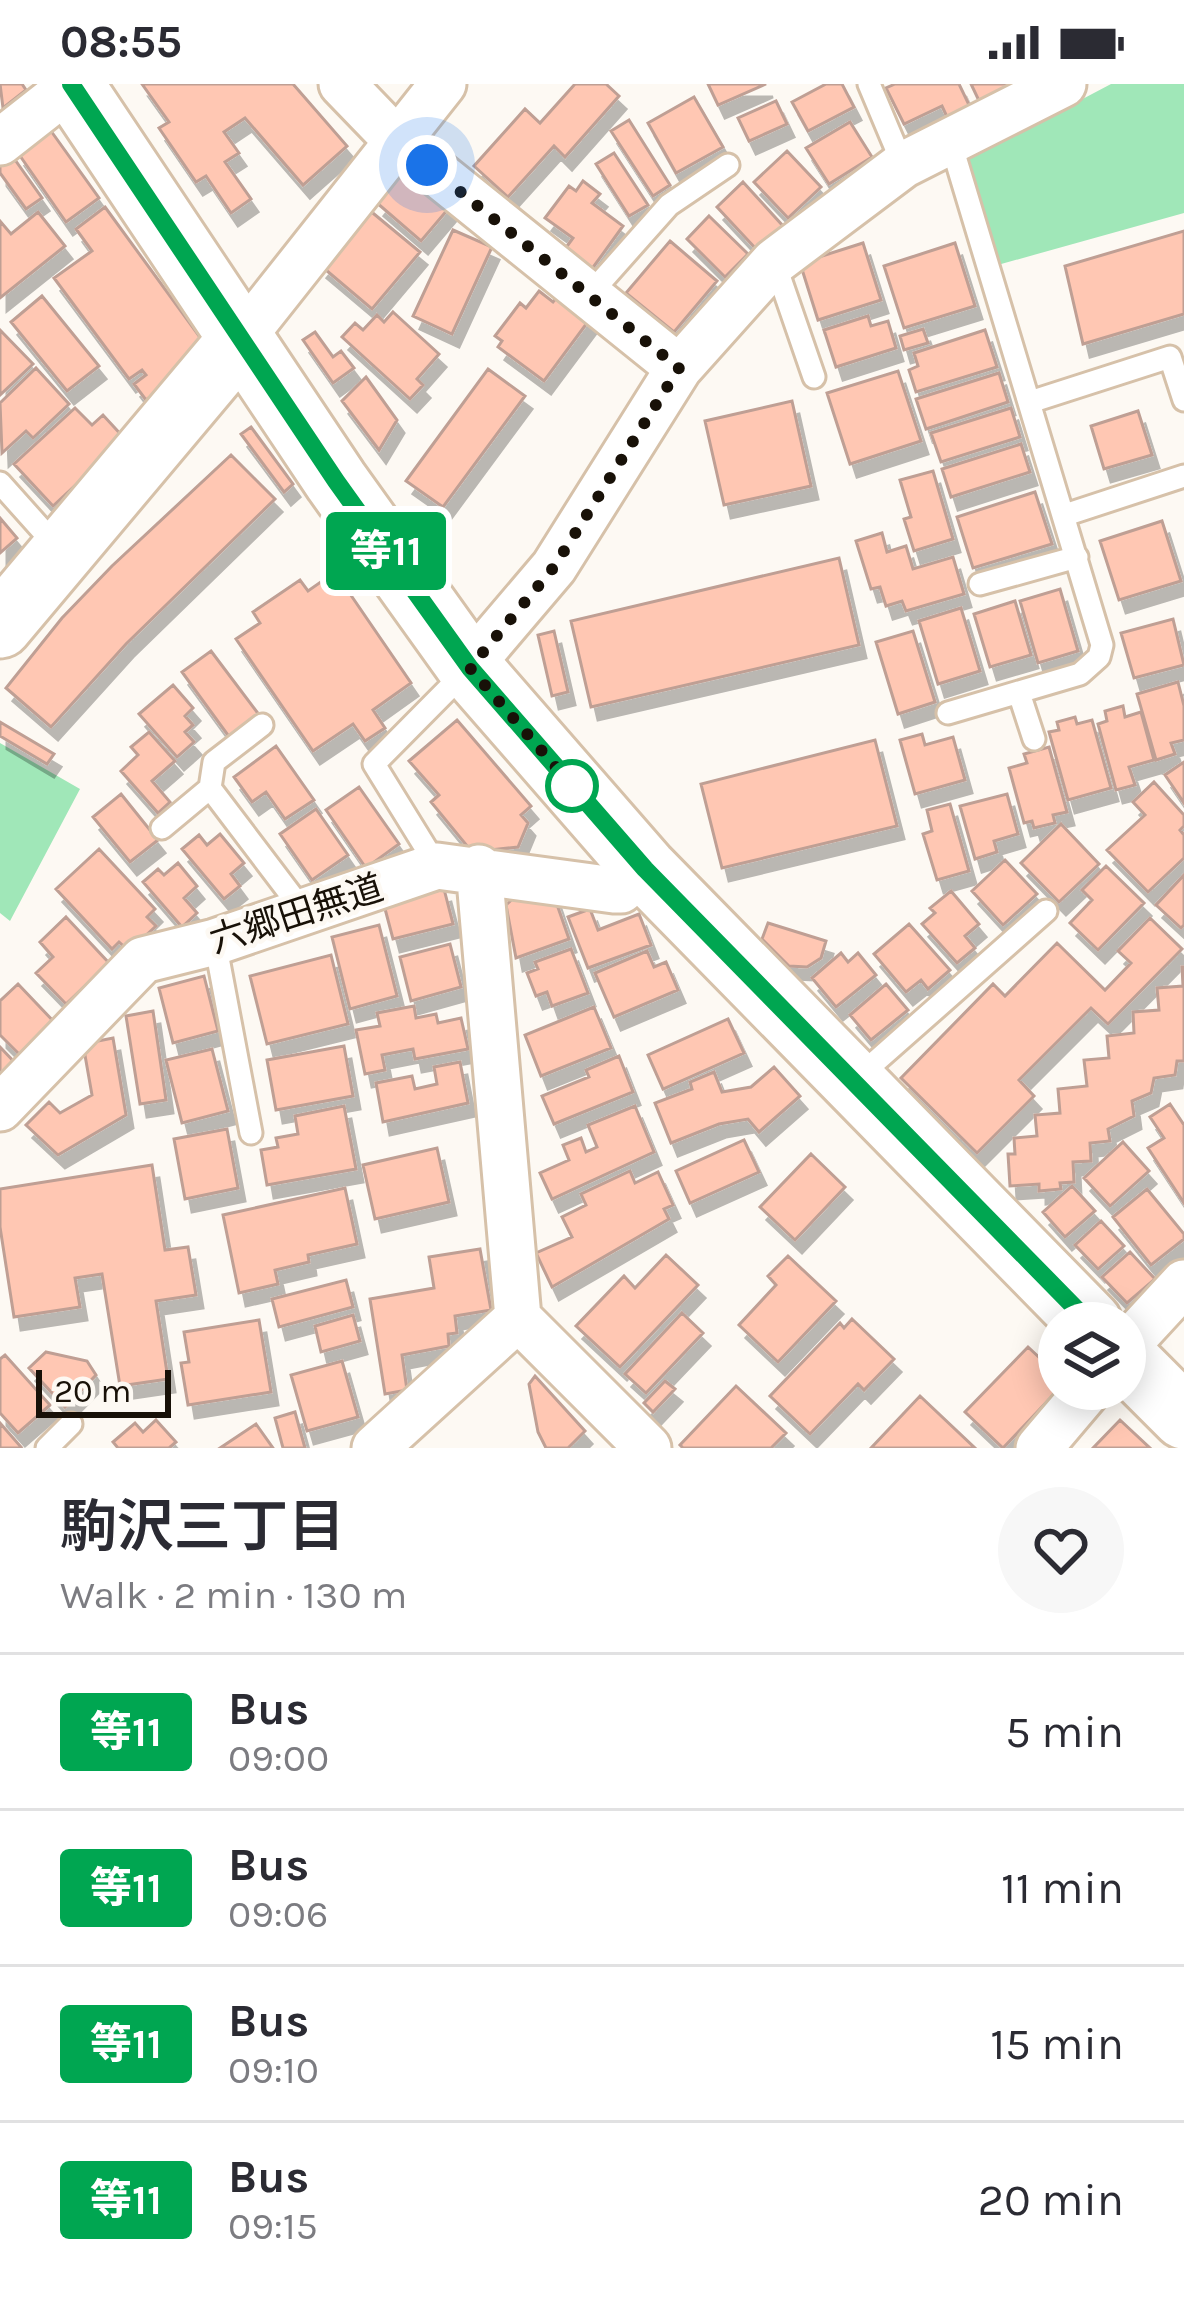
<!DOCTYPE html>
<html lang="en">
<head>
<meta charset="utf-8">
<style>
	body { margin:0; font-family:Karla,"Noto Sans JP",sans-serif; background:#f7f7f7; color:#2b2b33; height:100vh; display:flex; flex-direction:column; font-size:45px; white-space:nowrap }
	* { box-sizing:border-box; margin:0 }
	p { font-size:39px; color:#7c7c81 }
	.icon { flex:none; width:66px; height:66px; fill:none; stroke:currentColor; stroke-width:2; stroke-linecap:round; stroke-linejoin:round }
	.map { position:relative; height:1364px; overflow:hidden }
	.drawer { display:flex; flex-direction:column; background:#fff; flex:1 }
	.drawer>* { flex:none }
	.badge { padding:0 24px; border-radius:9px; font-size:42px; line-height:78px }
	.fabs { position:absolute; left:1038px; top:1218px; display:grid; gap:24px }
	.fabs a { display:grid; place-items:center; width:108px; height:108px; border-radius:50%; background:#fff; box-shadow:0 6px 30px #0003; font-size:60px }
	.scale { position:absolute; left:36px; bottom:30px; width:135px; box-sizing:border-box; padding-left:12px; border:6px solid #181108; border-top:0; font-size:33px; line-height:42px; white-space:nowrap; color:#181108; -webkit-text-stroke:9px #fdf9f3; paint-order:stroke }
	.you { position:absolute; width:60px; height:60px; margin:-30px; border:9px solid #fff; border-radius:50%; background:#1a73e8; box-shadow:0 0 0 18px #1a73e833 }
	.map>.badge { position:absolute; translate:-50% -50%; box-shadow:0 0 0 6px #fff }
	.round { display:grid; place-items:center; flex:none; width:126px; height:126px; border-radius:63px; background:#f7f7f7 }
	.overview { display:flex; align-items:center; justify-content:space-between; height:204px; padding:0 60px }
	h1 { font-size:57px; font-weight:600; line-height:90px }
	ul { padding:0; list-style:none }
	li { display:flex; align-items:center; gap:36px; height:156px; padding:0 60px; border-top:3px solid #e1e1e2 }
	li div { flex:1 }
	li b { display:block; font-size:45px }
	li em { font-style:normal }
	li .badge { min-width:132px; font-weight:700; text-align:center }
	.status { display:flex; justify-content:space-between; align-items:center; height:84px; padding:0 60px; background:#fff; direction:ltr }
	.status svg { height:33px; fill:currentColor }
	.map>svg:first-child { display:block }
</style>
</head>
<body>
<div class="status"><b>08:55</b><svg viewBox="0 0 49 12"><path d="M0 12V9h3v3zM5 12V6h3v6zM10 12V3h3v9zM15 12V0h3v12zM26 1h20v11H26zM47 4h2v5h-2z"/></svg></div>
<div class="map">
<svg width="1184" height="1364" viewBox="0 0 1184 1364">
	<defs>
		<filter id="shadow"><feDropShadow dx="7" dy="13" stdDeviation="0" flood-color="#0004"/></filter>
	</defs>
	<rect width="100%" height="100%" fill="#fdf9f3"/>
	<!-- green -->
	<path fill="#a0e7b8" d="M1111,0h73v129l-197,55 -25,-121 113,-44z
		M0,659l80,46 -70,132 -10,-8z"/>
	<!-- building -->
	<path fill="#ffc7b3" stroke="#bf9f94" stroke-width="3" filter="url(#shadow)" d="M0,0h22l4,6 -23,18z
		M142,0h151l54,62 -44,39 -58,-67 -21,14 15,21 -14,9 26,37 -20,14 -25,-37 -10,6 -37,-54 10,-6z
		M575,0h31l13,12 -54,61 -11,-11 -46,51 -34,-31 51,-57 15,14z
		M708,0h58l-48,21z
		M826,0h16l12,23 -46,24 -16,-29z
		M895,0h64l12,25 -23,10 -6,-13 -38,18 -18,-36z
		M971,0h56l-46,21z
		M694,13l29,50 -47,26 -28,-50z
		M776,17l11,23 -38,17 -11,-23z
		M629,36l41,65 -17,11 -42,-65z
		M850,38l22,35 -43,27 -23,-36z
		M51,47l48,67 -33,24 -48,-69z
		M787,67l34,36 -33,31 -34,-36z
		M614,69l34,52 -19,11 -33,-52z
		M13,73l29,41 -16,11 -26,-36v-7z
		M404,86l45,38 -28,33 -44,-38z
		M583,97l17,13 -8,9 31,23 -34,47 -27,-20 11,-15 -28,-20 24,-32 7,5z
		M743,98l40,44 -26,24 -40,-43z
		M105,123l100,137 -9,19 -50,37 -12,-16 12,-9 -4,-5 -13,9 -75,-101 38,-27 -16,-22z
		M368,125l52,43 -48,57 -52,-44z
		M38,128l27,34 -65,52v-77l11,13z
		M709,132l39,38 -23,23 -38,-38z
		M453,146l39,17 -40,87 -39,-18z
		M1184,147v83l-101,30 -18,-78z
		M670,157l47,40 -43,51 -48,-39z
		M863,159l18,57 -63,20 -18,-57z
		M955,159l20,63 -71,22 -20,-62z
		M539,207l14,11 5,-6 32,23 -46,62 -46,-34 4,-6 -7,-5 25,-33 6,5z
		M42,212l57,70 -32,25 -56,-69z
		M393,228l46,42 -22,25 6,6 -13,14 -68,-62 13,-14 8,7 14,-15 7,7z
		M868,232l3,10 17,-5 8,27 -60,19 -12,-37z
		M923,245l5,14 -24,7 -4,-14z
		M0,246l33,34 -33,31z
		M985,246l12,37 -81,25 -7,-22 9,-4 -4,-13z
		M315,248l18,25 8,-6 13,17 -21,15 -30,-43z
		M36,284l33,36 -36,34 -7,-7 -24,22 -2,-50z
		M488,285l37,27 -82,111 -37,-26z
		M898,287l23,70 -71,23 -23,-71z
		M999,289l9,29 -82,27 -10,-30z
		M366,293l31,43 -18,30 -37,-49z
		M792,317l19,85 -87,19 -19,-84z
		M75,324l17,17 11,-10 22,24 -72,67 -39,-42z
		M1011,324l9,29 -79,25 -10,-29z
		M1138,327l14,44 -48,14 -13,-43z
		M251,343l42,57 -9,8 -43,-58z
		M1021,360l9,28 -79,25 -9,-28z
		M231,371l44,44 -149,145 -75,83 -45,-39 56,-70 50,-52z
		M933,387l20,68 -39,12 -10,-32 7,-2 -11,-37z
		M1035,408l17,52 -79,24 -16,-51z
		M0,434l17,20 -17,15z
		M1162,437l19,60 -62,19 -19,-59z
		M882,449l5,19 19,-6 7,23 40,-12 11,37 -58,17 -4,-10 -16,5 -6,-19 -9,2 -15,-48z
		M839,474l20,87 -268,62 -20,-86z
		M335,488l76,111 -38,27 12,18 -20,13 -12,-17 -40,27 -77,-112 24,-16 -7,-11 47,-32 8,11z
		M1060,505l18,62 -40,12 -18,-62z
		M1015,517l16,54 -41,12 -16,-53z
		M961,524l19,63 -42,13 -19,-63z
		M1173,535l11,46 -50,13 -13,-45z
		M554,547l14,61 -16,4 -14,-61z
		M913,547l22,71 -37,12 -22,-72z
		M211,567l49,65 -30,22 -48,-66z
		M1178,598l6,24v34l-13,3 4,11 -19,6 -19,-66z
		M173,601l20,23 -8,8 8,9 -8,7 9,10 -17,15 -38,-43z
		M1123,622l2,11 16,-5 13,48 -25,7 6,18 -19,5 -18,-66 9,-3 -2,-10z
		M1075,633l2,7 15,-4 19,68 -43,12 -19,-68 10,-2 -2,-8z
		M457,636l74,86 -10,9 7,8 -10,24 -46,5 -41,-50 8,-7 -30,-34z
		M0,638l54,32 -7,10 -47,-28z
		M149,648l26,29 -23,20 18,21 -12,11 -37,-42 17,-16 -7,-8z
		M922,650l3,11 28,-8 12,43 -50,14 -15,-54z
		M875,656l22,86 -175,42 -21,-84z
		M276,662l38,54 -29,19 -19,-27 -14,10 -18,-25z
		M1049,663l18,65 -14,3 2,8 -21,5 -2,-7 -8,2 -15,-55 18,-5 -3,-9z
		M1184,678v41l-19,-28z
		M1154,698l30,33v11l-4,4 4,5v23l-36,34 -41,-42 38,-35 -12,-13z
		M359,703l40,57 -33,24 -40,-58z
		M121,710l37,46 -28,22 -37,-45z
		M1007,710l11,40 -24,7 3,11 -22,7 -15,-53z
		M950,720l19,67 -32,9 -14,-46 9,-3 -5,-21z
		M316,725l32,46 -36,25 -32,-46z
		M1061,740l38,40 -40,38 -38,-39z
		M220,750l24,29 -13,11 9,12 -16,13 -42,-50 17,-14 8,10z
		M99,765l56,60 -8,8 9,9 -27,25 -10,-9 -7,7 -56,-60z
		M1005,776l32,34 -34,31 -31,-34z
		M178,779l19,23 -13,12 13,15 -15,14 -39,-45 15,-13 6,6z
		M1106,782l38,37 -46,47 -28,-27 22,-23 -10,-10z
		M1184,791v50l-3,3 -25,-23z
		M444,805l9,35 -60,15 -9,-34z
		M951,807l28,33 -14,12 10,12 -18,15 -35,-39 13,-11 -5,-5z
		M520,808l34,4 15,43 -53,19 -10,-53z
		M590,825l8,21 41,-16 12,31 -63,23 -20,-51z
		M66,833l43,46 -43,41 -30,-31 17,-16 -13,-15z
		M1150,834l32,31 -74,75 -17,-16 -72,72 15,16 -57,57 -76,-75 92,-94 12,12 52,-53 48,47 26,-27 -13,-12z
		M768,839l58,18 -5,17 -14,9 -18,-1 -27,-27z
		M909,840l41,46 -22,19 -7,-9 -15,12 -32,-38z
		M379,841l18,71 -47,13 -18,-72z
		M450,860l11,43 -50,14 -11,-44z
		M571,865l17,44 -36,13 -5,-14 -11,4 -9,-23 11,-4 -3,-7z
		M647,867l7,16 12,-5 12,28 -64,27 -19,-44z
		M841,869l7,9 10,-9 18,22 -40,32 -24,-29z
		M331,871l17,69 -81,20 -17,-68z
		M1182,883h2v94h-7l-2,14 -21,3 -3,15 -19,8 2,15 -26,13 2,12 -20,2 1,18 -18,1 1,20 -14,1 1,6 -22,2v-7l-29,2 -2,-32h7l-1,-16 23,-2 -2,-21 25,-2 -2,-24 29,-3 -3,-26 25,-2 -2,-22 27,-3 -1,-21 26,-2 -2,-22 26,-2z
		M204,892l14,55 -45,12 -14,-55z
		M18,900l39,41 -35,32 -22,-22v-34z
		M886,900l22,26 -37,30 -21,-25z
		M414,922l2,12 20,-4 2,9 23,-5 7,31 -53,10 -2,-10 -31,6 3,15 -20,4 -9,-44 24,-4 -3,-13z
		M594,923l17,41 -70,28 -16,-41z
		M153,927l13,89 -26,4 -14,-88z
		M728,935l16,34 -81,36 -15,-34z
		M113,954l13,77 -68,40 -32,-30 23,-23 11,11 32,-18 -9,-51z
		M344,962l9,50 -77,14 -9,-50z
		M0,963l20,21 -20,14z
		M212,965l16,62 -46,12 -16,-63z
		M619,972l14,36 -79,32 -12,-28 47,-19 -3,-7z
		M460,978l8,41 -85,19 -7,-39 36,-7 3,13 22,-5 -3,-17z
		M774,983l26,29 -41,36 -11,-13 -29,5 -48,19 -16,-40 37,-14 -2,-7 24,-10 8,20 29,-5z
		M1170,1020l14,21v78l-36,-55 16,-10 -14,-21z
		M344,1022l12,63 -89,16 -6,-35 17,-3 -2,-9 22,-4 -3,-18z
		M635,1022l19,46 -102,47 -12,-26 29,-13 -6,-15 18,-7 5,14 11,-5 -9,-22z
		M227,1045l11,59 -53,11 -11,-60z
		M744,1056l15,32 -69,31 -14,-32z
		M1123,1058l26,29 -39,35 -26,-28z
		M437,1064l12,54 -74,17 -12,-54z
		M811,1070l34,33 -50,53 -35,-33z
		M152,1081l13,85 23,-3 8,48 -40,6 12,78 -48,7 -18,-112 -27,4 5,29 -66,10 -14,-90v-38z
		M630,1087l5,12 23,-11 15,33 -9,4 5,10 -117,68 -16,-34 36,-16 -10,-20 24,-12 -5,-11z
		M1072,1102l23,25 -30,26 -22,-25z
		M345,1104l12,56 -49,11 1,7 -34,8 3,14 -39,9 -16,-78z
		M1147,1105l37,45v5l-33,26 -38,-48z
		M1101,1137l23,25 -26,23 -23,-24z
		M480,1165l11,61 -36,6 2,17 -9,1 1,12 -47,9 5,35 -22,4 -15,-95 64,-11 -5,-31z
		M1130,1168l25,27 -28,24 -25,-26z
		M666,1171l32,30 -78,82 -44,-41 48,-50 11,12z
		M788,1172l48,45 -58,61 -39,-37 37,-40 -8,-9z
		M346,1196l7,27 -74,20 -7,-28z
		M682,1229l21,20 -57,60 -21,-19z
		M353,1231l7,26 -39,11 -6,-26z
		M852,1235l42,40 -30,31 -6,-6 -48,50 -40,-38 70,-73 4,5z
		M259,1236l12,72 -83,13 -7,-42 8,-1 -5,-30z
		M1028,1263l31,29v13l-56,59 -38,-36z
		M46,1268l41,9 9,14 -31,32 -36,-39z
		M5,1271l45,50 -32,28 -18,-20v-54z
		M342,1277l16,56 -51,14 -16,-56z
		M535,1292l50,55 -17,17h-22l-8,-16 -9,-48z
		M665,1297l10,8 -22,23 -9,-9z
		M736,1302l50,47 -15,15h-88l-3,-3z
		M920,1312l55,52h-104z
		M295,1328l10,36h-22l-8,-30z
		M156,1336l20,22 -7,6h-51l-5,-6 22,-19 8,9z
		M1120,1336l30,28h-57z
		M0,1339l21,24 -2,1h-19z
		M256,1340l17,24h-53z"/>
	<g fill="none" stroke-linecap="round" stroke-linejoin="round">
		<!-- lane casing -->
		<g stroke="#d6c1a9" stroke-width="27">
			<path id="lane" d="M869,0l34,81
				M775,180l39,113
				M590,210l79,-89 59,-40
				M1030,318l140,-45 14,43
				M0,399l59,66
				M1065,431l119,-39
				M980,500l97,-27
				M1019,609l15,46
				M948,629l132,-39 19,-17 3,-12 -152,-505
				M210,704l94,124
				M162,744l48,-40 4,-26 48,-37
				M437,782l-63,-102 93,-94
				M215,858l36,191
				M857,994l189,-167
				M47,1364l24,-24"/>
		</g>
		<!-- street casing -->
		<g stroke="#d6c1a9" stroke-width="51">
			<path id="street" d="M342,0l55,57 282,227
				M0,58l74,-58
				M242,254l201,-254
				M469,583l85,-100 125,-199 95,-106 129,-97 160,-81
				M479,784l39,450 130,130
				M0,1024l143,-148 72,-18 222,-76 177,24h7l24,-21
				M1125,1263l59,-64
				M375,1364l143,-130
				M1039,1364l50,-59"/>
		</g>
		<!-- secondary casing -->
		<g stroke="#d6c1a9" stroke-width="69">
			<path id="secondary" d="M71,0l265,397 133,186 176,202 445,454
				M0,542l242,-288
				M1125,1274l59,59"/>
		</g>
		<!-- lane -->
		<use href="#lane" stroke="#fff" stroke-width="21"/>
		<!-- street -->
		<use href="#street" stroke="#fff" stroke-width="45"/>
		<!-- secondary -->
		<use href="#secondary" stroke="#fff" stroke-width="63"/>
	</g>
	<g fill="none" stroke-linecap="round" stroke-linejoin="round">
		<!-- line casing -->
		<g stroke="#fff" stroke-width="27">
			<path id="line" d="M71,0l265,397 134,187 175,201 445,454"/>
		</g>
		<!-- line -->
		<use href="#line" stroke="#00a651" stroke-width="18"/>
		<!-- walk -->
		<path stroke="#181108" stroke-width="12" stroke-dasharray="0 21.6" d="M427,81l252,203 -125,199 -84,101 116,134 -14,-16"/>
	</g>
	<!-- markers -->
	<circle fill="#fff" stroke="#00a651" stroke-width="6" cx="572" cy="702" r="24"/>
	<g text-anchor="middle" stroke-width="9" stroke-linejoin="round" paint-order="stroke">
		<!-- street labels -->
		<g font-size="36" fill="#181108" stroke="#fdf9f3">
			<text transform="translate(296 829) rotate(-18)" y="13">六郷田無道</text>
		</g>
	</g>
</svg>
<div class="fabs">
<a><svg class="icon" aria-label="layers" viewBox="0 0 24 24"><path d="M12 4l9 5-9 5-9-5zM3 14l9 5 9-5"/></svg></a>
</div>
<div class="scale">20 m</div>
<div class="you" style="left:427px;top:81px"></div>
<b class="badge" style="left:386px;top:467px;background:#00a651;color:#fff">等11</b>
</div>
<section class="drawer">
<div class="overview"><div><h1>駒沢三丁目</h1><p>Walk · 2 min · 130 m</p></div><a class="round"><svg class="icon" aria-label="heart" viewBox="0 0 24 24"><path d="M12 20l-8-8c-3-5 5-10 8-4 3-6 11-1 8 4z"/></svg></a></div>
<ul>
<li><span class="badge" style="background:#00a651;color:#fff">等11</span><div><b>Bus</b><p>09:00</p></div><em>5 min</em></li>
<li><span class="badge" style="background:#00a651;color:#fff">等11</span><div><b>Bus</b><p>09:06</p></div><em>11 min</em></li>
<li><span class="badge" style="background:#00a651;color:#fff">等11</span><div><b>Bus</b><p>09:10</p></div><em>15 min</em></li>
<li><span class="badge" style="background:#00a651;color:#fff">等11</span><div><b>Bus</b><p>09:15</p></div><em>20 min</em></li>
</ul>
</section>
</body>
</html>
